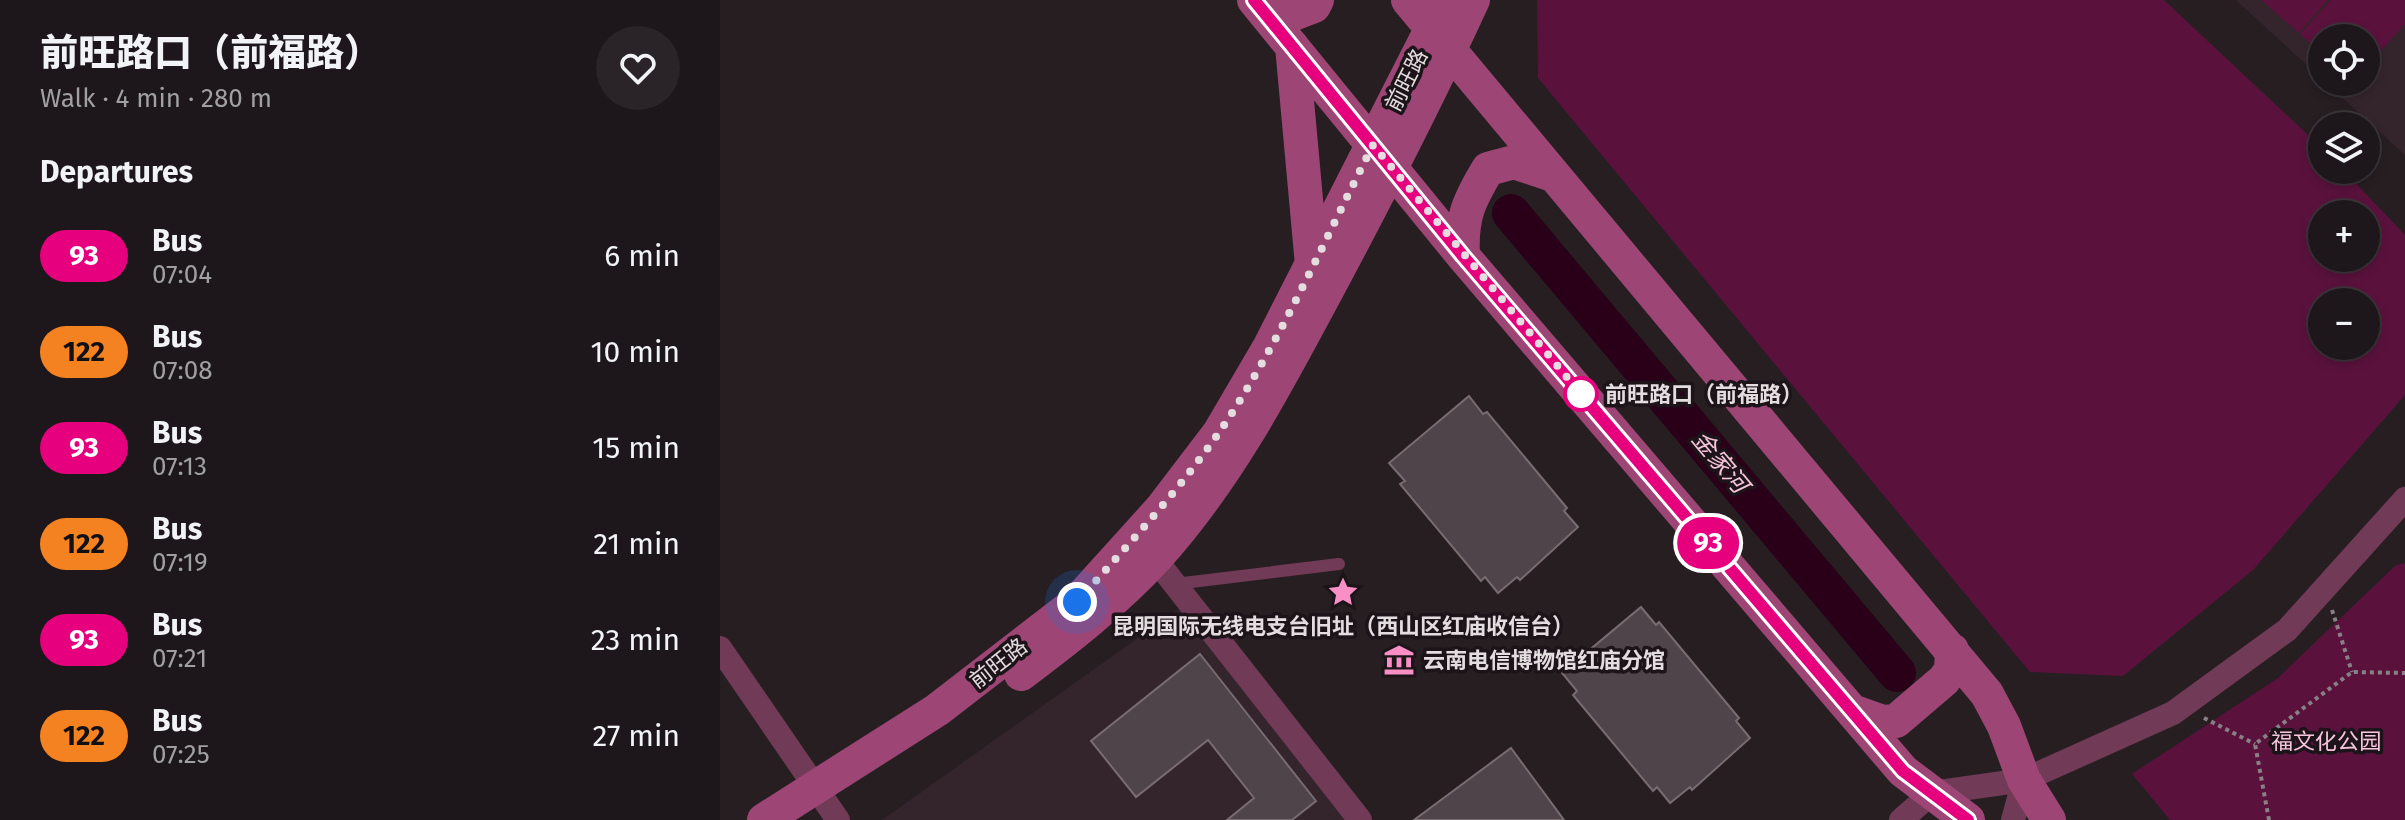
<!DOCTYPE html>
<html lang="en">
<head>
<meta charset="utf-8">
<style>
	body { margin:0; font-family:"Fira Sans","Noto Sans SC",sans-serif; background:#2a2327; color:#f1f3f6; height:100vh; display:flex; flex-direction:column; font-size:30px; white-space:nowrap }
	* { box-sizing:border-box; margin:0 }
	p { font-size:26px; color:#a09fa2 }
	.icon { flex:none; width:44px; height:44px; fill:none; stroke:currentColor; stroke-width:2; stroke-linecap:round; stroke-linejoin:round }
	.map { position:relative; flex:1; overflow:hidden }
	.sheet { display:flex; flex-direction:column; background:#1d161a; width:720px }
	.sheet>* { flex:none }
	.badge { padding:0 16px; border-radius:26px; font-size:28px; line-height:52px }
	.buttons { position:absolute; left:1588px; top:24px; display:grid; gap:16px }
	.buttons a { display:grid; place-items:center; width:72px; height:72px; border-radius:50%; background:#1d161a; box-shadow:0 4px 12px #0003,0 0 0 2px #3b3539; font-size:40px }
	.you { position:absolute; width:40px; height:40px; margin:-20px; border:6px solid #fff; border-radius:50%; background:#1a73e8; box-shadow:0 0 0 12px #1a73e833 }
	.map>.badge { position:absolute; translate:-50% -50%; box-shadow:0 0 0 4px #fff }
	h2 { padding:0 40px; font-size:30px; line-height:72px }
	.round { display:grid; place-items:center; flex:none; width:84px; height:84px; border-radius:42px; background:#2a2327 }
	.head { display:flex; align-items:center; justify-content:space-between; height:136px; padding:0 40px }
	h1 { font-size:38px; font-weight:800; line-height:60px }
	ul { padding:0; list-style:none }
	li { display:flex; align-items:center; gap:24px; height:96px; padding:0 40px }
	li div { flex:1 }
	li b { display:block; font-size:30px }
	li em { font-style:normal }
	li .badge { min-width:88px; font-weight:700; text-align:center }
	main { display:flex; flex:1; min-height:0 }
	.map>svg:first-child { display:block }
</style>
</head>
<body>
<main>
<section class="sheet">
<div class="head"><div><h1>前旺路口（前福路）</h1><p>Walk · 4 min · 280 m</p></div><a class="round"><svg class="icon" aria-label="heart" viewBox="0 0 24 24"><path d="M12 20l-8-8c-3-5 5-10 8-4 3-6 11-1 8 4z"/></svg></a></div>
<h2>Departures</h2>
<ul>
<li><span class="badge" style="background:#e6007e;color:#fff">93</span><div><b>Bus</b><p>07:04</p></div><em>6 min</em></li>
<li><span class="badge" style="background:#f58220;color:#111">122</span><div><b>Bus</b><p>07:08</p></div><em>10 min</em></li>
<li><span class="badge" style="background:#e6007e;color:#fff">93</span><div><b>Bus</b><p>07:13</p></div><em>15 min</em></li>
<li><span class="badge" style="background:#f58220;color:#111">122</span><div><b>Bus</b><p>07:19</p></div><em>21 min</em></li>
<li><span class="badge" style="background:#e6007e;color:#fff">93</span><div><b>Bus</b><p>07:21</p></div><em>23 min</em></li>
<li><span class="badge" style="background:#f58220;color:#111">122</span><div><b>Bus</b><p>07:25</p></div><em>27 min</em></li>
</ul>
</section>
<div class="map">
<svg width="1685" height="820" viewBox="0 0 1685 820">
	<rect width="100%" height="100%" fill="#271e22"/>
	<!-- built -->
	<path fill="#34252c" d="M1516,0h169v155l-80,-73h41v-44h-44v41z
		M463,606l165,214h-466z"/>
	<!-- green -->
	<path fill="#5a123d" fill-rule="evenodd" d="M817,0h627l158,148v22h21l62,65v160l-152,175 -130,106 -93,-4 -492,-594zM1646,214v44h-44v-44zM1646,302v44h-44v-44z
		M1541,0h67l-29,33z
		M1611,0h74v24l-39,43v-29h-44v16l-22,-20z
		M1685,563v257h-235l-38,-46 146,-96 118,-113z"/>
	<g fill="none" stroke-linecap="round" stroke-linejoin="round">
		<!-- river -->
		<path stroke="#290018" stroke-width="38" d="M791,213l386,460"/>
	</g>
	<!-- building -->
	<path fill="#4f4449" stroke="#786c71" stroke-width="2" d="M749,396l14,18 4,-2 80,96 -3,3 14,16 -58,53 -3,-3 -19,16 -13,-16 -4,4 -81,-97 5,-3 -16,-18z
		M921,607l15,18 3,-3 80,96 -3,3 14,17 -58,52 -2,-3 -20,16 -13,-16 -4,4 -80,-96 4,-4 -15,-18z
		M480,654l116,147 -24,19h-65l27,-22 -46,-58 -72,57 -45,-56z
		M791,748l53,72h-150z"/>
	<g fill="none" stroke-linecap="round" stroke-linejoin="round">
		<!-- path -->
		<path stroke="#888084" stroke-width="4" stroke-dasharray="4 4" stroke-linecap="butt" d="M1612,610l20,62
			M1484,718l51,26
			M1549,820l-14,-76 97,-72 53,1"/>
		<!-- lane -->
		<path stroke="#713a56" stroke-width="12" d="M455,584l164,-20"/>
		<!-- street -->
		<path stroke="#713a56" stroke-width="24" d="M435,559l205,261
			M0,648l118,172
			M1181,820l31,-27 92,-13 149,-67 114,-83 118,-131
			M1293,820l11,-40"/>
		<!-- secondary -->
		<path stroke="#9d4675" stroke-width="34" d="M534,0l209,256 440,515 65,49
			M688,0l579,694 17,32 20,54 25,40
			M543,10l30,4 21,-8 3,-6
			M572,46l20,219
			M743,256c-2,-38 5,-54 25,-87l26,-7 39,13
			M301,674c47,-35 94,-72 134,-115 71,-78 121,-173 170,-265 52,-97 102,-194 148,-294
			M1132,711l31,11 13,-1 48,-41 7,-10 1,-20
			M44,820l173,-110 140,-108 84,-93 58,-76 51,-87 176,-346"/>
	</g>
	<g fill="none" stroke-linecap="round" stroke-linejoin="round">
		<!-- line casing -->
		<g stroke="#fff" stroke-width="18">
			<path id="line" d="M534,0l209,256 440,515 65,49"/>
		</g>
		<!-- line -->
		<use href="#line" stroke="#e6007e" stroke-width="12"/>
		<!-- walk -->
		<path stroke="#e4dde0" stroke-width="8" stroke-dasharray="0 14.4" d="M357,602c49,-55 99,-108 141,-168 61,-89 106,-193 155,-289l213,255 -5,-6"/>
	</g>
	<!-- icons -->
	<defs>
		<g id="sight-bare" transform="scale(2.4)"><path d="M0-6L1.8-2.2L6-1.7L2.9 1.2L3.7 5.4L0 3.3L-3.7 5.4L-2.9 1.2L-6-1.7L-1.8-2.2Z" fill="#fa8fc6" stroke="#1d1419" stroke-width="2.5" paint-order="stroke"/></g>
		<g id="museum-bare" transform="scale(2.4)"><path d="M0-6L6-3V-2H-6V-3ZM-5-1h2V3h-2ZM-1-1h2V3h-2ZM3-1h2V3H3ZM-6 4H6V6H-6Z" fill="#fa8fc6" stroke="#1d1419" stroke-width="2.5" paint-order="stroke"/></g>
	</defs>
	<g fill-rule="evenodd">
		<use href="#sight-bare" x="623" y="592"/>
		<use href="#museum-bare" x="679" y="660"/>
	</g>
	<!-- markers -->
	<circle fill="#fff" stroke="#e6007e" stroke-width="4" cx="861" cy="394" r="16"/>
	<g text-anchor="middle" stroke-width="7" stroke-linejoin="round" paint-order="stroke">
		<!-- street labels -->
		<g font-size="22" fill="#e4dde0" stroke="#1d1419">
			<text transform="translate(686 80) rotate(-63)" y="8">前旺路</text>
			<text transform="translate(278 663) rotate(-38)" y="8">前旺路</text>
		</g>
		<!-- stop labels -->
		<g font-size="22" font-weight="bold" fill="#e4dde0" stroke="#1d1419" text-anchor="start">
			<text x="885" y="402">前旺路口（前福路）</text>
		</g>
		<!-- poi labels -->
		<g font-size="22" font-weight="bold" fill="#e4dde0" stroke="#1d1419">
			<text x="623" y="634">昆明国际无线电支台旧址（西山区红庙收信台）</text>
			<text x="703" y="668" text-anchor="start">云南电信博物馆红庙分馆</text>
		</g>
		<!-- park labels -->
		<g font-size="22" fill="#f6c4db" stroke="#1d1419">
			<text x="1606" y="749">福文化公园</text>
		</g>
		<!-- water labels -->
		<g font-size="24" font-style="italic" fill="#f5c4da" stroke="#1d1419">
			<text transform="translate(1000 462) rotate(50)" y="8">金家河</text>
		</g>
	</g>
</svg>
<div class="buttons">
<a><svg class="icon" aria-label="locate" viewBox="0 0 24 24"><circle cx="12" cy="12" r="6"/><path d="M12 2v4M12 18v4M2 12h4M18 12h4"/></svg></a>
<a><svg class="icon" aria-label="layers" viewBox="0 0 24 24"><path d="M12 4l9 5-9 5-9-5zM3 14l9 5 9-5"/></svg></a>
<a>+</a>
<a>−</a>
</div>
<div class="you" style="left:357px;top:602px"></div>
<b class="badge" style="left:988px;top:543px;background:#e6007e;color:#fff">93</b>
</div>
</main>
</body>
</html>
